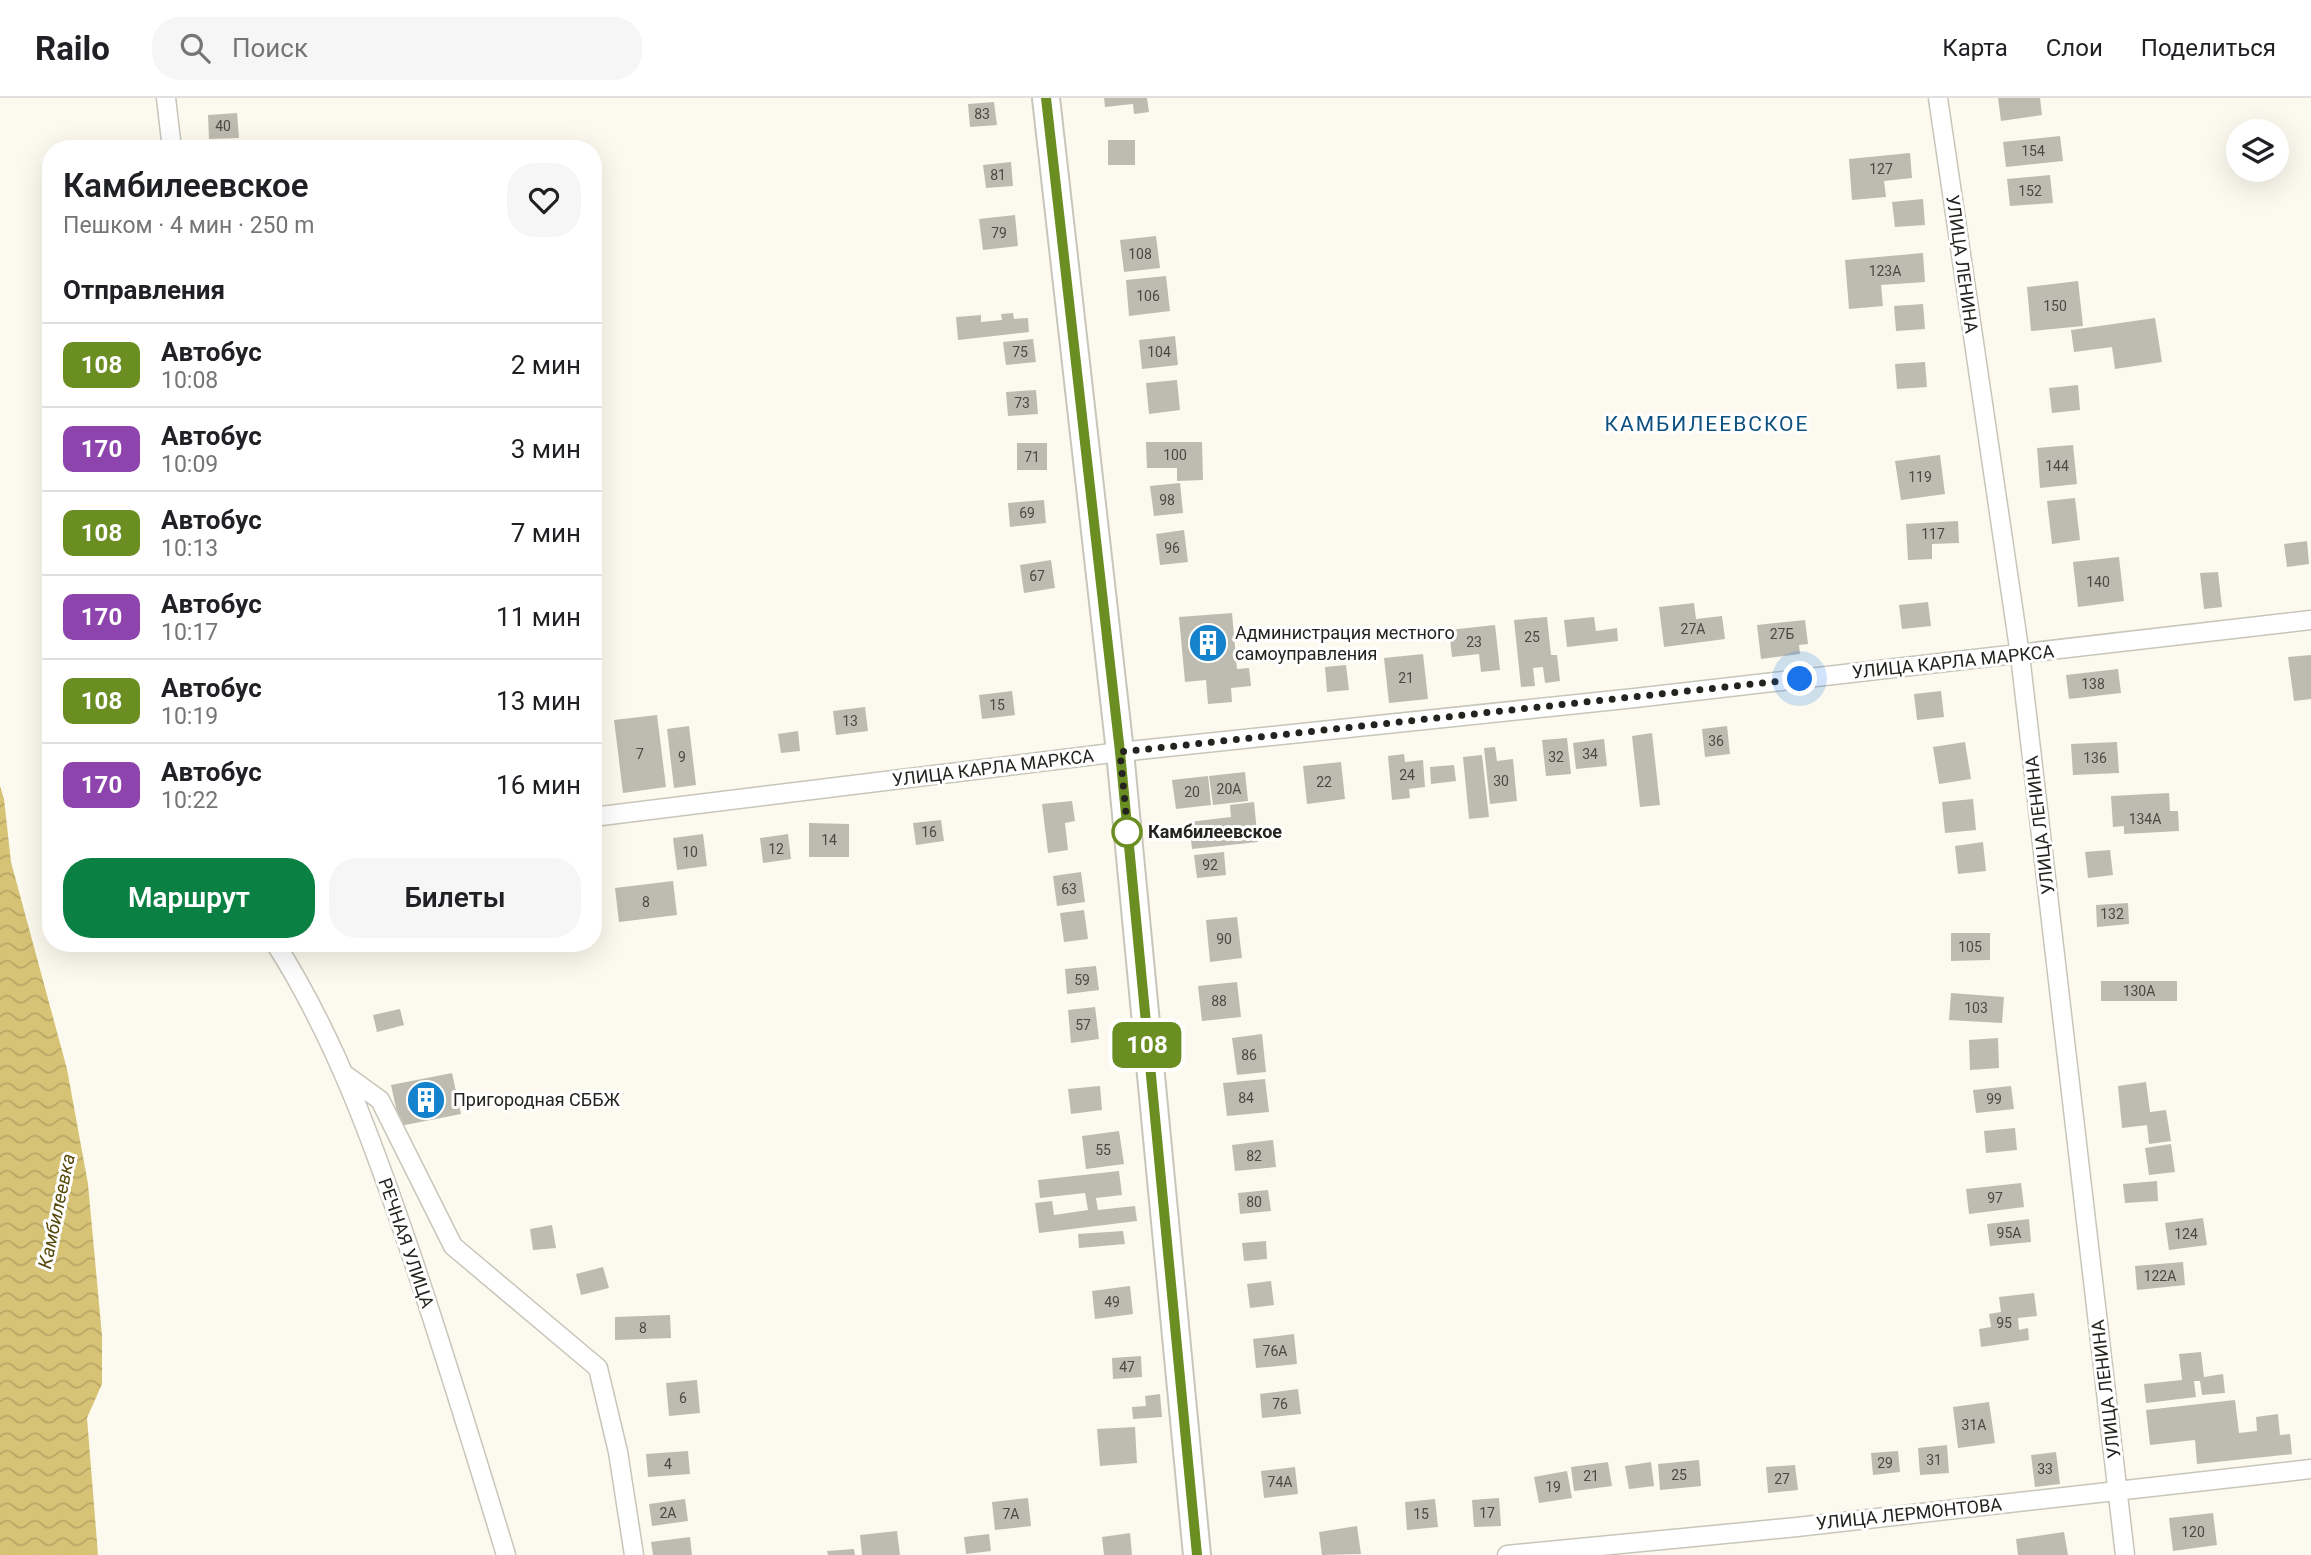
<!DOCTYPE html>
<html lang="ru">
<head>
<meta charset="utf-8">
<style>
	body { margin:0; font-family:Roboto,sans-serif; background:#f6f6f6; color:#202124; height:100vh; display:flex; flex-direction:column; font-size:26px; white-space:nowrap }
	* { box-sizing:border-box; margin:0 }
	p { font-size:23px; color:#757577 }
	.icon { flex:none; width:38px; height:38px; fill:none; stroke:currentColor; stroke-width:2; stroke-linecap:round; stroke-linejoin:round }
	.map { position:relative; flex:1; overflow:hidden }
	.panel { position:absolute; left:42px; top:42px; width:560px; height:812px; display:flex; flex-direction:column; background:#fff; border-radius:28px; box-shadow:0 7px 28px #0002 }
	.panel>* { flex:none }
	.badge { padding:0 14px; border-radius:10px; font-size:24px; line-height:46px }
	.fabs { position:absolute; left:2226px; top:21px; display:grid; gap:14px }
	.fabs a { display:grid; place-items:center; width:63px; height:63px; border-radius:50%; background:#fff; box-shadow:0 7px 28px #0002; font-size:35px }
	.you { position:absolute; width:35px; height:35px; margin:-18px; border:5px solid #fff; border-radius:50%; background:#1a73e8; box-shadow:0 0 0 10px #1a73e833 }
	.map>.badge { position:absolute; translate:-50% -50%; box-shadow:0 0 0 4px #fff }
	h2 { padding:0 21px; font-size:26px; line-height:63px }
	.round { display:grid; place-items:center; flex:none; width:74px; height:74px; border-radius:28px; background:#f6f6f6 }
	.headline { display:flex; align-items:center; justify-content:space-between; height:119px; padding:0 21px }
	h1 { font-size:33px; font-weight:600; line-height:52px }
	.action { display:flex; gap:14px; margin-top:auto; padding:14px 21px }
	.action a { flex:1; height:80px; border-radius:28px; background:#0b8043; color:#fff; font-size:28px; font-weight:600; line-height:80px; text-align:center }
	.action a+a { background:#f6f6f6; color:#202124 }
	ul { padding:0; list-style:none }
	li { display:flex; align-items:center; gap:21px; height:84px; padding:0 21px; border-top:2px solid #e0e0e0 }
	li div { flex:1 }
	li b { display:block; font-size:26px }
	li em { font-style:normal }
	li .badge { min-width:77px; font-weight:700; text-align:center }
	header { display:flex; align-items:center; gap:42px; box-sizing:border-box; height:98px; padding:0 35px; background:#fff; border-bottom:2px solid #e0e0e0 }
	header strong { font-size:33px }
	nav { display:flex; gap:38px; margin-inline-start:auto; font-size:24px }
	.search { width:490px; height:63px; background:#f6f6f6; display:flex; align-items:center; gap:18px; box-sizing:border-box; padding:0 24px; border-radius:28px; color:#757577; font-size:26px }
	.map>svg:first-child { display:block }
</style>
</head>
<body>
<header>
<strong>Railo</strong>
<div class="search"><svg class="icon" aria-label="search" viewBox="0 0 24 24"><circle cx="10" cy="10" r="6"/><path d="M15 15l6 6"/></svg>Поиск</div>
<nav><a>Карта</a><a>Слои</a><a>Поделиться</a></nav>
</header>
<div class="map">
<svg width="2311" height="1457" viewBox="0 0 2311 1457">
	<defs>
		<pattern id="water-waves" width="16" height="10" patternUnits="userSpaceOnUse" patternTransform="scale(1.75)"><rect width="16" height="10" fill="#d7c376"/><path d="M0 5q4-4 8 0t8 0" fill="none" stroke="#b8a766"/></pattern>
	</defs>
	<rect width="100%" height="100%" fill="#fcfaee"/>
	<!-- water -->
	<path fill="url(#water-waves)" d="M0,688l4,13 7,63 56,207 21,115 14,152v48l-15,34 11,137h-98z"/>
	<!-- building -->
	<path fill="#bebcb1" d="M1104,0h43l2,14 -15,2 -1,-10 -28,3z
		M1998,0h42l2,17 -41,6z
		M994,4l3,23 -27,2 -2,-23z
		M237,15l2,25 -30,1 -1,-24z
		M2060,38l3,25 -57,6 -3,-25z
		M1108,42h27v25h-27z
		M1910,55l2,25 -28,3 2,16 -34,3 -3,-41z
		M1011,64l2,24 -27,2 -3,-23z
		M2050,77l3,28 -43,3 -3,-27z
		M1923,101l2,26 -30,2 -3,-25z
		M1015,117l3,31 -35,4 -4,-31z
		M1156,138l4,32 -36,4 -4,-32z
		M1923,155l2,29 -44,3 2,21 -34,3 -4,-49z
		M1166,178l4,35 -41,5 -3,-36z
		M2078,183l5,45 -52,5 -4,-44z
		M1923,206l2,25 -29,2 -2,-25z
		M1013,215l1,6 14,-1 1,14 -71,8 -2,-23 25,-2v7l21,-2 -1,-6z
		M2155,220l7,44 -47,7 -3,-22 -38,5 -3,-22z
		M1175,238l3,29 -36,4 -3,-29z
		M1033,241l3,23 -30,3 -3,-23z
		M1925,264l2,25 -30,2 -2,-25z
		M1177,282l3,30 -31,4 -3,-31z
		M2078,287l2,25 -28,3 -3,-25z
		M1036,292l2,24 -30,2 -2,-24z
		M1146,344h56l1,38 -26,1v-13h-30z
		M1017,345h30v27h-30z
		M2073,347l4,39 -37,4 -3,-40z
		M1940,357l5,39 -44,6 -6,-39z
		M1180,385l3,30 -29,3 -4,-30z
		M2075,400l5,42 -28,4 -5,-43z
		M1044,402l2,23 -36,4 -2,-24z
		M1958,423l1,22 -27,1v15l-24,1 -2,-36z
		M1184,432l4,32 -28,3 -4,-31z
		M2307,443l2,23 -22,3 -3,-23z
		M2119,459l5,44 -46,6 -5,-45z
		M1051,462l4,28 -31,5 -4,-28z
		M2218,474l4,35 -18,2 -4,-36z
		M1928,504l3,24 -29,3 -3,-24z
		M1694,505l2,16 26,-3 3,23 -61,8 -5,-40z
		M1232,515l5,56 12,-1 2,18 -20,2 1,14 -24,2 -2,-24 -21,2 -6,-65z
		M1547,519l4,38h6l3,26 -15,2 -2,-16 -10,1 2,18 -14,1 -7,-67z
		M1594,519l2,14 21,-3 1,13 -51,6 -3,-27z
		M1805,522l3,24 -9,1 1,9 -39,5 -4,-34z
		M1495,527l5,45 -19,2 -2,-18 -27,3 -3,-27z
		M1423,556l5,45 -39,4 -5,-45z
		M2311,557v44l-17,2 -6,-44z
		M1346,567l3,25 -22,2 -2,-25z
		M2118,571l3,24 -52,6 -3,-24z
		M1012,593l3,24 -33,4 -3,-24z
		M1941,593l3,26 -27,3 -3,-26z
		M865,609l3,24 -32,4 -3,-24z
		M657,617l9,72 -43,6 -9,-73z
		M689,628l7,59 -22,3 -7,-59z
		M1727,628l3,28 -25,3 -3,-28z
		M798,633l2,20 -19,2 -3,-19z
		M1652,635l8,72 -20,2 -8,-71z
		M1567,640l4,36 -25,2 -4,-36z
		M1604,641l3,27 -31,3 -3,-26z
		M1965,644l6,37 -32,5 -6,-37z
		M2117,644l2,31 -46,2 -2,-31z
		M1495,649l2,14 16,-2 4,42 -27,3 -6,-56z
		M1404,656l1,8 18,-2 2,27 -16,2 1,9 -18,2 -4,-44z
		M1482,657l7,62 -20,2 -6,-62z
		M1341,664l4,37 -38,5 -4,-38z
		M1454,667l2,16 -25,3 -1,-17z
		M1245,674l3,29 -35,4 -4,-29z
		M1208,678l3,29 -35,4 -4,-29z
		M2169,695l1,18h8l1,20 -55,3v-8l-11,1 -2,-31z
		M1973,701l3,31 -31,3 -3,-31z
		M1072,703l3,20 -10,2 3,27 -20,3 -6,-49z
		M1254,704l4,40 -66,7 -3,-27 42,-5 -1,-12z
		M941,722l3,21 -28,4 -3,-22z
		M809,725l40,1v33h-40z
		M703,736l4,32 -30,4 -4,-32z
		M788,736l3,25 -28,4 -3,-25z
		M1983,744l3,29 -28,3 -3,-28z
		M2110,752l3,25 -25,3 -3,-26z
		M1224,754l2,23 -29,3 -3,-23z
		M1081,774l4,30 -28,4 -4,-30z
		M673,783l4,34 -58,7 -4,-34z
		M2128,805l1,21 -32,3 -1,-22z
		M1084,812l4,29 -24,3 -4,-29z
		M1237,819l5,41 -32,4 -4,-42z
		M1951,835h39v27l-39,1z
		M1096,868l3,24 -32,4 -2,-25z
		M2101,883h76v20h-76z
		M1237,884l4,35 -39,4 -4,-35z
		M1951,895l53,4 -2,26 -53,-3z
		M1095,909l4,32 -28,4 -3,-33z
		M400,911l4,16 -27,7 -4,-17z
		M1262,936l4,38 -29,3 -5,-37z
		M1998,940l1,30 -29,2 -1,-30z
		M452,975l9,41 -61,12 -9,-41z
		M1265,981l4,33 -42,4 -4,-33z
		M2146,984l4,30 16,-2 5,31 -22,3 -2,-19 -25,3 -4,-42z
		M1100,988l2,24 -31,4 -3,-25z
		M2011,988l3,23 -38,4 -3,-23z
		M2015,1030l2,22 -31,3 -2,-22z
		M1119,1033l5,33 -38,5 -4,-33z
		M1273,1042l3,27 -41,4 -3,-26z
		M2171,1046l4,28 -26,3 -4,-27z
		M1119,1073l3,24 -26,3 2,12 37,-4 2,15 -98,12 -4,-30 17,-2 2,14 34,-5 -3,-17 -45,5 -2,-18z
		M2157,1083l1,20 -33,2 -2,-19z
		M2021,1085l3,24 -55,7 -3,-25z
		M1268,1092l3,21 -31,3 -2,-21z
		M2203,1120l4,27 -38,5 -4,-27z
		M2029,1121l2,23 -41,4 -3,-22z
		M552,1127l4,23 -23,2 -3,-21z
		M1123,1133l2,13 -46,4 -1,-14z
		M1266,1143l1,18 -23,2 -2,-18z
		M2183,1164l2,23 -48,5 -2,-24z
		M603,1169l6,21 -28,7 -5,-21z
		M1271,1183l3,24 -24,3 -3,-24z
		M1130,1188l3,28 -38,5 -3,-28z
		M2034,1195l3,23 -19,2 1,12 9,-2 1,12 -48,7 -2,-18 12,-2 -2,-13 12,-2 -2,-15z
		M670,1217l1,23 -56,2v-23z
		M1294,1236l3,30 -41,4 -3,-29z
		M2201,1254l3,25 19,-3 2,19 -23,2 -2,-14h-6l2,16 -50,6 -2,-19 38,-4 -3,-26z
		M1141,1258l1,21 -29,2 -1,-21z
		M697,1282l3,33 -31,3 -3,-33z
		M1298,1291l3,25 -39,4 -2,-24z
		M1160,1296l2,23 -29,2 -1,-12 14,-1 -1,-10z
		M2235,1302l4,33 18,-2 -1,-14 22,-3 2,21 10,-1 2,20 -95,10 -2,-24 -45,5 -4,-35z
		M1989,1304l6,41 -37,5 -5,-41z
		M1135,1329l2,36 -37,3 -3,-37z
		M1947,1347l2,28 -29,2 -2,-27z
		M688,1353l2,23 -42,3 -2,-23z
		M1898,1353l2,21 -27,3 -2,-22z
		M2056,1354l4,32 -25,3 -4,-32z
		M1699,1362l2,26 -41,4 -2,-26z
		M1608,1364l4,24 -38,5 -3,-24z
		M1651,1364l3,24 -25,3 -4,-23z
		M1795,1367l3,25 -30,3 -2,-26z
		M1295,1369l3,27 -34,4 -3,-27z
		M1567,1373l5,27 -33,5 -5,-26z
		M1028,1400l3,28 -36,4 -3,-28z
		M1499,1400l2,28 -27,1 -2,-27z
		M685,1401l3,22 -36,5 -3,-22z
		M1435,1401l3,28 -31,3 -2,-28z
		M2213,1415l4,32 -44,6 -4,-33z
		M1357,1428l4,28 -39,1 -3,-23z
		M897,1433l3,24h-38l-2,-20z
		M2064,1434l4,23h-50l-2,-16z
		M1130,1435l2,22h-28l-2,-18z
		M989,1436l2,17 -25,3 -2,-17z
		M690,1439l2,18h-39l-2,-13z
		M854,1451l1,6h-27l-1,-4z"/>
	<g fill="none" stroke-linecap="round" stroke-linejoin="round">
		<!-- street casing -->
		<g stroke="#c8c5ba" stroke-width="21">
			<path id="street" d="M166,0l6,51
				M1938,0l82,557 105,900
				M593,719l527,-65 515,-54 676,-78
				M275,845c62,97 101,208 138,317 33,98 63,196 93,295
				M344,976l36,26 73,146 145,122 20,84 16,103
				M1507,1457l290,-28 514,-58"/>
		</g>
		<!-- secondary casing -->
		<g stroke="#c8c5ba" stroke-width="30">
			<path id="secondary" d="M1046,0l74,654 77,803"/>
		</g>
		<!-- street -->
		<use href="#street" stroke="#fff" stroke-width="18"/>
		<!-- secondary -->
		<use href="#secondary" stroke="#fff" stroke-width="26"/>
	</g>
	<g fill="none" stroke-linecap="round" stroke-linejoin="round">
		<!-- line casing -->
		<g stroke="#fff" stroke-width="16">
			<path id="line" d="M1046,0l74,654 77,803"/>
		</g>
		<!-- line -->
		<use href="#line" stroke="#6b8e23" stroke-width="10"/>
		<!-- walk -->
		<path stroke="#24231f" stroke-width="7" stroke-dasharray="0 12.6" d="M1127,734l1,2 -8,-82 680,-73"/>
	</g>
	<!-- icons -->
	<defs>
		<g id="building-disc" transform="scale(2.0125)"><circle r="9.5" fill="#1482cc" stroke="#fff"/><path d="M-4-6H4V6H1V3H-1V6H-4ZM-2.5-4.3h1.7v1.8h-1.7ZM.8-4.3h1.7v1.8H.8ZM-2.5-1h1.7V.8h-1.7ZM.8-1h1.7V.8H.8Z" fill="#fff"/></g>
	</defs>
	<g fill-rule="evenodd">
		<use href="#building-disc" x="1208" y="545"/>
		<use href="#building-disc" x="426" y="1002"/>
	</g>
	<!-- markers -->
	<circle fill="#fff" stroke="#6b8e23" stroke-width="3.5" cx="1127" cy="734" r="14"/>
	<g text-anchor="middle" stroke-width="6" stroke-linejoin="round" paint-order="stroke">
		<!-- number labels -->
		<g font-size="14" fill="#4a4944">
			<text x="982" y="21">83</text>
			<text x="223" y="33">40</text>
			<text x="2033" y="58">154</text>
			<text x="1881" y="76">127</text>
			<text x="998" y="82">81</text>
			<text x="2030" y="98">152</text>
			<text x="999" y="140">79</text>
			<text x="1140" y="161">108</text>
			<text x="1885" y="178">123А</text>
			<text x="1148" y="203">106</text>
			<text x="2055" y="213">150</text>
			<text x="1020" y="259">75</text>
			<text x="1159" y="259">104</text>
			<text x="1022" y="310">73</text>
			<text x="1175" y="362">100</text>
			<text x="1032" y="364">71</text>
			<text x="2057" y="373">144</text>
			<text x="1920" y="384">119</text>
			<text x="1167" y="407">98</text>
			<text x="1027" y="420">69</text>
			<text x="1933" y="441">117</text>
			<text x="1172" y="455">96</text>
			<text x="1037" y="483">67</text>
			<text x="2098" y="489">140</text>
			<text x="1693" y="536">27А</text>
			<text x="1782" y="541">27Б</text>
			<text x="1532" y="544">25</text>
			<text x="1474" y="549">23</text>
			<text x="1406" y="585">21</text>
			<text x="2093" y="591">138</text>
			<text x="997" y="612">15</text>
			<text x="850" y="628">13</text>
			<text x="1716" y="648">36</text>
			<text x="640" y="661">7</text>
			<text x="1590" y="661">34</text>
			<text x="682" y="664">9</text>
			<text x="1556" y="664">32</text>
			<text x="2095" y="665">136</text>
			<text x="1407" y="682">24</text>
			<text x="1501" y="688">30</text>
			<text x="1324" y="689">22</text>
			<text x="1229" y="696">20А</text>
			<text x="1192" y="699">20</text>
			<text x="2145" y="726">134А</text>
			<text x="929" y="739">16</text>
			<text x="829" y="747">14</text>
			<text x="776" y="756">12</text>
			<text x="690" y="759">10</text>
			<text x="1210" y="772">92</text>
			<text x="1069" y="796">63</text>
			<text x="646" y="809">8</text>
			<text x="2112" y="821">132</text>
			<text x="1224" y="846">90</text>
			<text x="1970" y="854">105</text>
			<text x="1082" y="887">59</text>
			<text x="2139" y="898">130А</text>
			<text x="1219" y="908">88</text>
			<text x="1976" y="915">103</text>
			<text x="1083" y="932">57</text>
			<text x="1249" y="962">86</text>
			<text x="1246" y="1005">84</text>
			<text x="1994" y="1006">99</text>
			<text x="1103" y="1057">55</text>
			<text x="1254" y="1063">82</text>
			<text x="1995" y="1105">97</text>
			<text x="1254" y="1109">80</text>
			<text x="2009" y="1140">95А</text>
			<text x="2186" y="1141">124</text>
			<text x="2160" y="1183">122А</text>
			<text x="1112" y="1209">49</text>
			<text x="2004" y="1230">95</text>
			<text x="643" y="1235">8</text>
			<text x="1275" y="1258">76А</text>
			<text x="1127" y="1274">47</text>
			<text x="683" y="1305">6</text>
			<text x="1280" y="1311">76</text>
			<text x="1974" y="1332">31А</text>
			<text x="1934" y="1367">31</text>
			<text x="1885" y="1370">29</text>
			<text x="668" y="1371">4</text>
			<text x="2045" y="1376">33</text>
			<text x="1679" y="1382">25</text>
			<text x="1591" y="1383">21</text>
			<text x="1782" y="1386">27</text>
			<text x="1280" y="1389">74А</text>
			<text x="1553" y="1394">19</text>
			<text x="668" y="1420">2А</text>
			<text x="1487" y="1420">17</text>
			<text x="1011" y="1421">7А</text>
			<text x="1421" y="1421">15</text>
			<text x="2193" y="1439">120</text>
		</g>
		<!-- street labels -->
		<g font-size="18" fill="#24231f" stroke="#fff">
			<text transform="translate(1962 166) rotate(82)" y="6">УЛИЦА ЛЕНИНА</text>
			<text transform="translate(1953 564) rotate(-6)" y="6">УЛИЦА КАРЛА МАРКСА</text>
			<text transform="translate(993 670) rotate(-7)" y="6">УЛИЦА КАРЛА МАРКСА</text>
			<text transform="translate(2040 727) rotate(-97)" y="6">УЛИЦА ЛЕНИНА</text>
			<text transform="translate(406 1145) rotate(71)" y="6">РЕЧНАЯ УЛИЦА</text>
			<text transform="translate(2106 1291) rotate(-97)" y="6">УЛИЦА ЛЕНИНА</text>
			<text transform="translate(1909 1416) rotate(-6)" y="6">УЛИЦА ЛЕРМОНТОВА</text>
		</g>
		<!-- poi labels -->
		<g font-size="18" fill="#24231f" stroke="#fff" text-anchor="start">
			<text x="1235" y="541">Администрация местного<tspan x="1235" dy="21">самоуправления</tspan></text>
			<text x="453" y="1008">Пригородная СББЖ</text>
		</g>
		<!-- stop labels -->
		<g font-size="18" font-weight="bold" fill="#24231f" stroke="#fff" text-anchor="start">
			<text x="1148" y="740">Камбилеевское</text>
		</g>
		<!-- water labels -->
		<g font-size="19" font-style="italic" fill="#57490b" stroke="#fff">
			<text transform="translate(56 1113) rotate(-78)" y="7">Камбилеевка</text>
		</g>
		<!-- quarter labels -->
		<g font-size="21" letter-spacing="2" fill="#0c507f" stroke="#fff">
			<text x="1707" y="333">КАМБИЛЕЕВСКОЕ</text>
		</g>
	</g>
</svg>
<div class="fabs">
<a><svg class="icon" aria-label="layers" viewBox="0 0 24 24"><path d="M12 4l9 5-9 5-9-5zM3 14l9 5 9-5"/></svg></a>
</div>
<div class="you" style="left:1800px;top:581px"></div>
<b class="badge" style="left:1147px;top:947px;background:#6b8e23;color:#fff">108</b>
<section class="panel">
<div class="headline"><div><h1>Камбилеевское</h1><p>Пешком · 4 мин · 250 m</p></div><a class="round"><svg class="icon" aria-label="heart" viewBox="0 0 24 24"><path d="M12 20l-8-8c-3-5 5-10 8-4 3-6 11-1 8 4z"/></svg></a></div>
<h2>Отправления</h2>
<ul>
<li><span class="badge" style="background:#6b8e23;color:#fff">108</span><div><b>Автобус</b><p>10:08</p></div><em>2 мин</em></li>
<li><span class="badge" style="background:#8e44ad;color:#fff">170</span><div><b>Автобус</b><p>10:09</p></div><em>3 мин</em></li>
<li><span class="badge" style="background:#6b8e23;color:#fff">108</span><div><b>Автобус</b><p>10:13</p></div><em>7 мин</em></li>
<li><span class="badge" style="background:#8e44ad;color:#fff">170</span><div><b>Автобус</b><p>10:17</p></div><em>11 мин</em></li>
<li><span class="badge" style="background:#6b8e23;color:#fff">108</span><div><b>Автобус</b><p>10:19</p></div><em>13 мин</em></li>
<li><span class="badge" style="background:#8e44ad;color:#fff">170</span><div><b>Автобус</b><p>10:22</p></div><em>16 мин</em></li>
</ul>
<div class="action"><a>Маршрут</a><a>Билеты</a></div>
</section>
</div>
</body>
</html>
